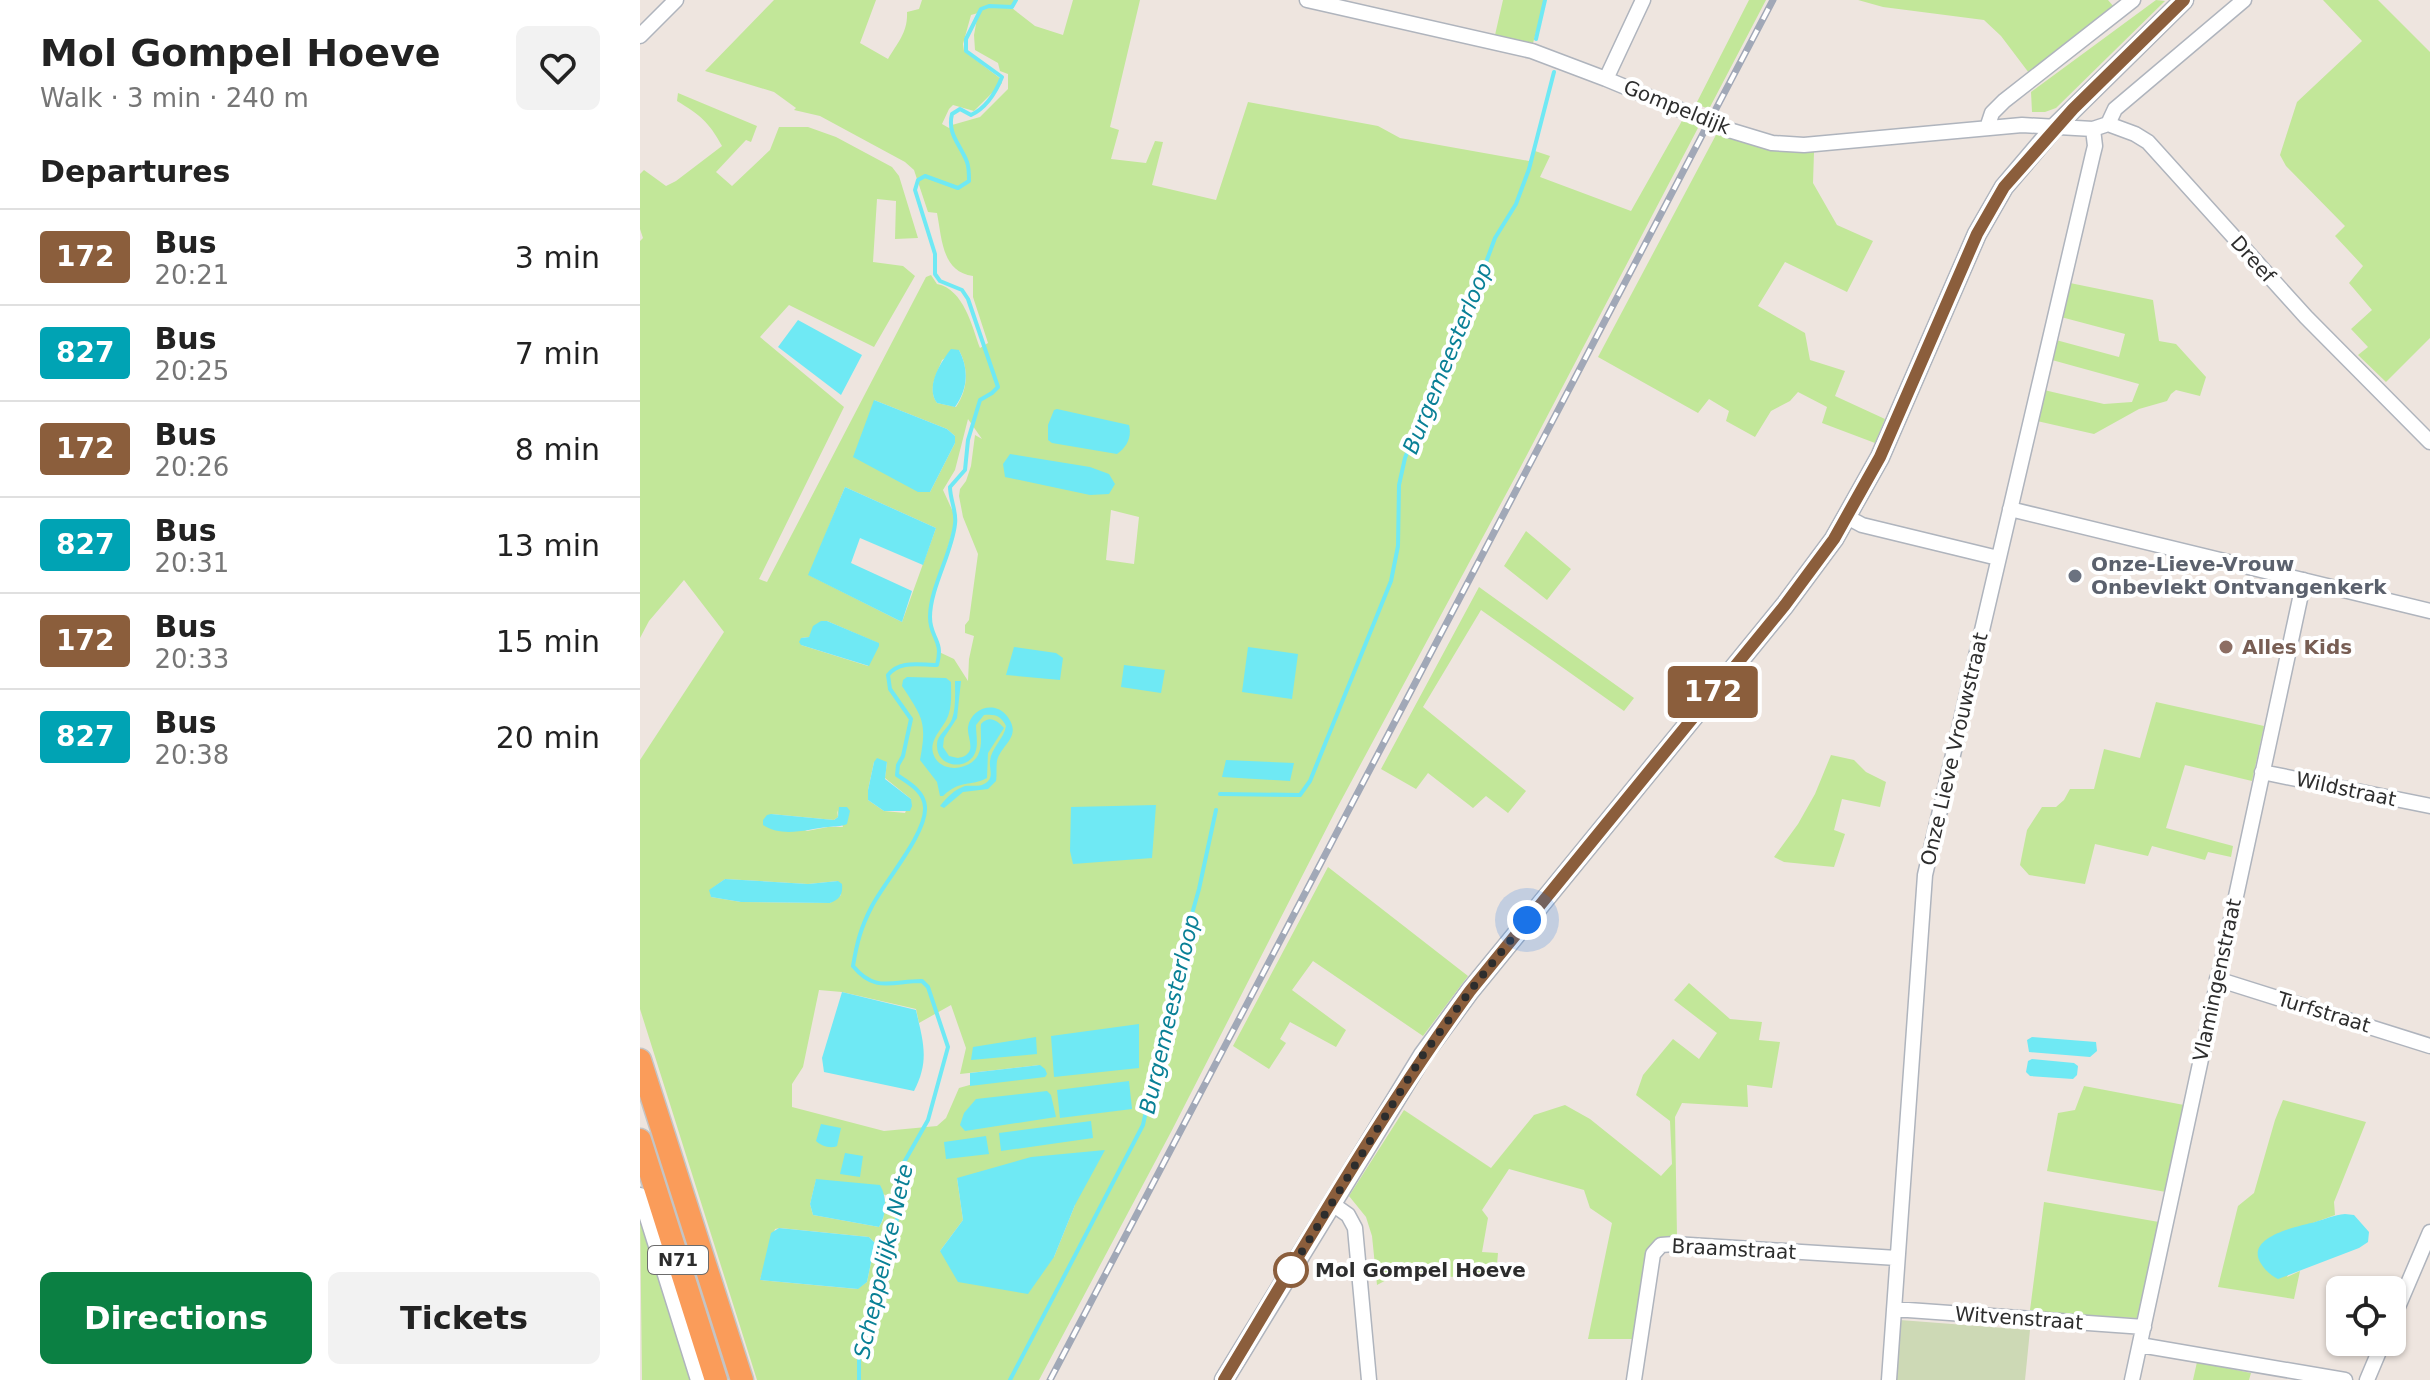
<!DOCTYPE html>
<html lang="en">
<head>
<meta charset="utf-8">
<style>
	body { margin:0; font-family:"DejaVu Sans",sans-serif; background:#f2f2f2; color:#222; height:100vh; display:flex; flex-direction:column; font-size:30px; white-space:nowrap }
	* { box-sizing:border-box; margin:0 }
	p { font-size:26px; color:#767676 }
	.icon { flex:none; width:44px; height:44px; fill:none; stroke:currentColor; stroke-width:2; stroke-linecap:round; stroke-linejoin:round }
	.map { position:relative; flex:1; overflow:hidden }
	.side { display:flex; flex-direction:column; background:#fff; width:640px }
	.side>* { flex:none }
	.badge { padding:0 16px; border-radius:6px; font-size:28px; line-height:52px }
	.controls { position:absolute; left:1686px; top:1276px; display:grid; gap:16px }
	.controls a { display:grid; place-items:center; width:80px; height:80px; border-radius:12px; background:#fff; box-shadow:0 2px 6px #0004; font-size:40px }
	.you { position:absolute; width:40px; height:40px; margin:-20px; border:6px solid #fff; border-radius:50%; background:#1a73e8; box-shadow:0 0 0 12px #1a73e833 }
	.map>.badge { position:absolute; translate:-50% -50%; box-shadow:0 0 0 4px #fff }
	h2 { padding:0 40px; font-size:30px; line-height:72px }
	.round { display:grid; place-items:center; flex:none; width:84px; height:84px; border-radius:12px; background:#f2f2f2 }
	.headline { display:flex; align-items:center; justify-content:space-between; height:136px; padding:0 40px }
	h1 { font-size:38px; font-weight:600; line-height:60px }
	.button { display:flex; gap:16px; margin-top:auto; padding:16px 40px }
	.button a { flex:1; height:92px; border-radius:12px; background:#0b8043; color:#fff; font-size:32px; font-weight:600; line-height:92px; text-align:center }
	.button a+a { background:#f2f2f2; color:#222 }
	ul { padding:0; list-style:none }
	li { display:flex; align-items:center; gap:24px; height:96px; padding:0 40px; border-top:2px solid #e0e0e0 }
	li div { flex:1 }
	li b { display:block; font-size:30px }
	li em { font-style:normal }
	li .badge { min-width:88px; font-weight:700; text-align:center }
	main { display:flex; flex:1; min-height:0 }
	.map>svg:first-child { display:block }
</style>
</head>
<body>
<main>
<section class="side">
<div class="headline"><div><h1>Mol Gompel Hoeve</h1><p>Walk · 3 min · 240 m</p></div><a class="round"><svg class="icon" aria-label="heart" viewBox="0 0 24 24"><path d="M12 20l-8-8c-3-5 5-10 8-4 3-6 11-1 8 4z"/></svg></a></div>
<h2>Departures</h2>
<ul>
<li><span class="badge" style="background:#8b5e3c;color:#fff">172</span><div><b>Bus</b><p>20:21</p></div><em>3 min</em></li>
<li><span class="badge" style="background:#00a3b4;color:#fff">827</span><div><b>Bus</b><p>20:25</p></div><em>7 min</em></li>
<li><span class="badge" style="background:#8b5e3c;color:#fff">172</span><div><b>Bus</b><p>20:26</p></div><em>8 min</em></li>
<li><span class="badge" style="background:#00a3b4;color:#fff">827</span><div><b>Bus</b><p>20:31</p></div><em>13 min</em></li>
<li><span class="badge" style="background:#8b5e3c;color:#fff">172</span><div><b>Bus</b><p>20:33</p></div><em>15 min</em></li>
<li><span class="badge" style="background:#00a3b4;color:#fff">827</span><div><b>Bus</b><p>20:38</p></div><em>20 min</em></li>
</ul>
<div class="button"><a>Directions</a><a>Tickets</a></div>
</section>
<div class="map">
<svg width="1790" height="1380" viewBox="0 0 1790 1380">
	<rect width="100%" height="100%" fill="#eee5df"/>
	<!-- green -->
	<path fill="#c2e799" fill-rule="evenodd" d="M134,0h102l-16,43 28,16c10,-17 20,-27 19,-47l12,-3 3,-9h92l-2,8 23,18 28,9 10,-35h67l-30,127 9,3 -8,29 35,4 9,-22 8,1 -11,43 64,15 32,-98 130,24 22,12 129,23 6,-10 15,5 -10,21 91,34 52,-92 16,7 -180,344 -183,340 -165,322 -132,248h-282l-117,-371v-249l84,-128 -40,-52 -35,41 -9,17v-397l3,-3 -3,-9v-55l4,-4 22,16 10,-5 46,-35c-13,-24 -22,-31 -45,-45l1,-8 79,33 -6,16 -5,-2 -30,32 16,14 38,-36 9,-23h29l28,10 56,30 7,9 19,62 -23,1 1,-38 -19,-2 -4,63 30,4 12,10 -41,71 -85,-42 -29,32 84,70 -85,172 8,3 159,-305 5,-2 6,9c27,5 35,43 43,64l8,-5 -15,-46v-21c-31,-4 -31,-37 -36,-63l-9,-1 -14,-42 -9,-8 -85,-46 -26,-6 2,-2 -22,-16 -69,-21zM338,13l-4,22 1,15 23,13 2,8 8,3v15l-28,28 -28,8 -3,3 -7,-4 7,-15 4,-4 21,6 28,-28 -1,-4 -37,-28 -1,-7 8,-29zM319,350c10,19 9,39 -3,57l-19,-4c-10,-14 0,-29 5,-43zM234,400l73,29 8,7v7l-25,49zM328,419l14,20 -7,-4 -4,31 -5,15 -6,8 -1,7 4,21 15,37 -9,66 -4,5v8l9,3 -5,23 -1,22 -14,-22 -15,-7 -9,-35 1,-12 23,-79v-12l-11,-24 12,-20zM205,487l91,41 -34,94 -93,-47zM471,510l28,7 -5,47 -28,-4zM187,621l51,22 -10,23 -67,-21v-7l8,-1zM234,762h13l-2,16 26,21 -6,14 -21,-2 -16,-11v-10zM197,810l6,17h-15l-21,4 -36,-17 63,6 4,-3zM85,879l83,5 30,-3 3,14 -11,8 -89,-1 -30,-5 -1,-7zM179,990l23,2 74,17 3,14 32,-18 15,43 -6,26 80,-9 -81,23 -13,30 -9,8 -53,5 -92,-24v-23l11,-17zM317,1178l118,27 -21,52 -114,-6 23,-31zM176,1180l70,15 -3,25 -4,7 -66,-12 -3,-11zM140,1228l89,9 6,6 -8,39 -10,7 -97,-9 15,-51z
		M863,0h42l-12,43 -38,-8z
		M1109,0h17l-57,109 -13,-5z
		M1218,0h250l6,7 -85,66 -28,-37 -17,-16 -101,-13z
		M1516,0l9,1 -109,107 -11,4h-13l-1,-20z
		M1683,0h55l52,52v286l-44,44 -28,-27 10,-8 -17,-18 21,-19 -23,-27 14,-17 -28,-30 10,-10 -59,-60 -6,-11 17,-53 65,-61z
		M1077,133l47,16 50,3 -1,31 24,42 36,16 -26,51 -62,-30 -27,44 47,27 5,27 35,11 -10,25 50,23 -10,24 -53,-20 5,-16 -29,-15 -8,9 -19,10 -16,26 -29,-16 3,-10 -20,-12 -11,14 -100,-56z
		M1430,283l83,17 6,41 17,3 30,33 -6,19 -24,-6 -5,4 -4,7 -28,8 -45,25 -57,-13 7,-31 60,14 28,-2 7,-18 -87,-24 4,-20 63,17 6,-23 -64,-17z
		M886,531l45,38 -24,31 -43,-34z
		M839,587l155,111 -10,13 -143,-101 -58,97 103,84 -18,22 -22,-17 -13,12 -45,-35 -12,16 -35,-20z
		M1516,702l108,24 -12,55 -67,-16 -19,63 67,18 -2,11 -23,-5 -3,8 -53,-14 -4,10 -53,-12 -10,40 -56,-9 -9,-10 7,-35 15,-23h14l8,-7 6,-11h24l10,-40 36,9z
		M1191,755l23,5 12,12 20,10 -6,25 -38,-8 -8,31 11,4 -11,33 -50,-5 -10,-5 24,-33 17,-30z
		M688,867l140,109 -45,60 -110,-75 -21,29 54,40 -10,17 -46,-25 -10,17 6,4 -17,26 -36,-23z
		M1049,983l41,36 32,3 -3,18 21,2 -8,46 -25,-3 1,22 -66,-4 -7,14 2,120c-16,1 -23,2 -31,16l-13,86h-45l24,-116 -22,-15 -6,-18 -75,-21 -27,41 6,8 -6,34 16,1 -2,23 -106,2 -13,7 -5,-49 -6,-19 -17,-21 55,-86 87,58 43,-53 31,-10 25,14 71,57 11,-12 -2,-43 -34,-26 7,-20 30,-36 26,20 18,-26 -43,-33z
		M1444,1086l100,19 -18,87 -119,-21 11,-58 17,-3z
		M1643,1100l83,22 -32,80 1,13 -22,8 -26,54 13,-6 -6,28 -76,-12 20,-81 16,-13 21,-73z
		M1404,1202l115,20 -22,96 -69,-3 -38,-5z
		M0,1212l54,168h-52z
		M1557,1362l54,11 -2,7h-56z"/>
	<!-- cemetery -->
	<path fill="#cdd9b5" d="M1260,1320l130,10 -5,50h-130z"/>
	<!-- water -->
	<path fill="#6fe9f4" d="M158,320l64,35 -21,40 -63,-48z
		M311,349l8,1c10,19 9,39 -4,57l-18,-4c-12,-16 3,-40 14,-54z
		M234,400l73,29 8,7v7l-25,49h-12l-65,-35z
		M417,409l72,16c3,12 -2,22 -12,29l-65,-11 -4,-3v-15l6,-15z
		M370,454l80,13 19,7 6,10 -6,10 -19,1 -85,-18 -2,-13z
		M205,487l91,41 -13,37 -63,-27 -9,25 61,28 -10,31 -94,-47z
		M181,621h6l52,22v3l-10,20 -68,-21 -2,-3 2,-4 8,-1 4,-11z
		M374,647l42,6 7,5 -3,22 -54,-5z
		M608,647l50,7 -6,45 -50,-7z
		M484,665l41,5 -4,23 -40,-6z
		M267,677l39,1 5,4c0,9 1,22 -2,31 -3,13 -20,25 -16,40 6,21 37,18 45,2 5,-10 2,-21 3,-31 8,-9 16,-4 23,4l-16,25 -1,25c-17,9 -26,1 -44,18h-3l-3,-14 -17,-22c7,-38 3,-42 -18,-74l1,-6z
		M315,681h6l-4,37 -13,20 -1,9 6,9 9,2c5,-1 8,-2 11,-6 4,-7 -2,-17 -1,-25 3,-19 27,-27 39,-11 16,21 -6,28 -10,45 -1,6 0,14 -1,20l-8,8 -25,3 -19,16 -4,-2c6,-8 15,-17 25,-20 6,-1 14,1 19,-2 11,-6 5,-14 6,-23 1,-13 14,-22 16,-35 -5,-10 -10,-12 -22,-11l-8,10c0,8 2,18 0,25 -5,21 -39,19 -39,-4 -1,-11 11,-17 15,-27 4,-11 3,-26 3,-38z
		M237,758l10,4 -2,17 26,20 1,7 -2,5h-26l-16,-11v-10l6,-28z
		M586,760l68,3 -4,18 -68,-4z
		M516,805l-4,53 -79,6 -3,-13 1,-44z
		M199,807h8l3,4 -3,13c-7,3 -11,2 -19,3 -21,2 -45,11 -65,-2v-5l4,-5 4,-1 63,6 4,-3z
		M85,879l83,5 30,-3 4,3c1,10 -2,15 -12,19l-89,-1 -30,-5 -2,-7z
		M202,992l74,18c7,32 14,50 -2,81l-90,-19 -2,-14z
		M499,1024v44l-85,9 -3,-41z
		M396,1037l1,17 -66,6 2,-13z
		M1392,1037l64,5 1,9 -7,6 -61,-5 -2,-12z
		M1392,1059l42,4 4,3 -1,9 -4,4 -43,-3 -4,-4 2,-11z
		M400,1065l5,4 2,5 -2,3 -75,9v-13z
		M489,1081l3,28 -72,9 -3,-28z
		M407,1091l4,4 5,22 -91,14 -5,-6 4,-12 12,-14z
		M451,1121l2,17 -92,13 -2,-18z
		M181,1124l20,4 -4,18c-6,3 -16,0 -21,-5z
		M346,1136l3,18 -43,5 -2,-17z
		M465,1150l-30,55 -21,52 -26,37 -70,-12 -18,-31 23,-31 -6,-42 74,-21z
		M205,1153l18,3 -3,21 -20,-3z
		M176,1179l64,6c7,12 7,29 -1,42l-66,-12 -3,-11z
		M1705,1214l9,1 15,17 -1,10 -9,6 -81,31c-7,-3 -14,-10 -18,-17 -14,-26 40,-36 55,-40 10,-3 19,-7 30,-8z
		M139,1228l90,9 6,6 -8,39 -9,7 -98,-9 11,-47z"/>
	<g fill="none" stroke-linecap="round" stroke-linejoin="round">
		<!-- stream -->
		<path stroke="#6fe9f4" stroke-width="4" d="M896,39l9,-39
			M580,794l80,1 10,-14 81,-200 7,-35 1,-61 6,-27 62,-160 18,-33 10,-27 21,-34 13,-35 25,-97
			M219,1380v-31l11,-22 8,-23 21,-94 -1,-27 4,-17 26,-46 20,-73 -20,-60 -6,-6c-30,0 -47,12 -69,-15 4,-24 8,-39 19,-60 13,-25 55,-73 53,-99 -1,-16 -16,-24 -28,-32l1,-10 5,-9 8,-37 -21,-30 -2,-14c12,-15 31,-10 49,-10 7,-26 -7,-26 -7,-48 0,-29 22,-64 25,-93 2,-12 -5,-24 -5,-37l15,-17 3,-30 12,-40 12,-7 6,-6 -30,-88 -6,-9 -22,-9 -5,-7v-20l-20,-64 3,-10 7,-4 33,12 11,-7c0,-6 0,-14 -2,-19 -7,-18 -20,-28 -15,-48l8,-5 11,6c15,-7 25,-23 31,-38l-36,-26v-12l15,-30 8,-3 23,1 4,-7
			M370,1380l133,-255 36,-165 20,-71 17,-79"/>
		<!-- minor casing -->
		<g stroke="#afb4bd" stroke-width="17">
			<path id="minor" d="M667,0l225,51 74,28 123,51 43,13 32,2 218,-20 71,4 15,-5 27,10 13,8 158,175 124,125
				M0,36l36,-36
				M966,79l37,-79
				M1468,124l7,-15 129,-109
				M1347,128l5,-15 12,-12 129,-101
				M1370,509l420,102
				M1207,517l15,8 136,33
				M1622,772l168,34
				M1577,979l213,67
				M0,1195l58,185
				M691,1203l17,12 7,13 14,152
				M1254,1309l250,18
				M1752,1321l38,-89
				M1500,1345l205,35
				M994,1380l19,-126 8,-9 13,-1 223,14
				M1249,1380l36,-505 168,-721 2,-8 -2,-17
				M1492,1380l172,-800
				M1727,1380l16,-38"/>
		</g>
		<!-- tertiary casing -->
		<g stroke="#afb4bd" stroke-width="21">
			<path id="tertiary" d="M584,1380l199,-325 47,-64 315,-386 49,-66 46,-82 97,-223 27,-47 51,-60 129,-127"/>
		</g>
		<!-- trunk casing -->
		<g stroke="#c4c4c4" stroke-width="25">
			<path id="trunk" d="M0,1060l102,320
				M0,1140l76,240"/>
		</g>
		<!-- minor -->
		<use href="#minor" stroke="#fff" stroke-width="14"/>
		<!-- tertiary -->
		<use href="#tertiary" stroke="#fff" stroke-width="18"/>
		<!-- trunk -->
		<use href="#trunk" stroke="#fa9c5a" stroke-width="22"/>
		<!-- rail casing -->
		<g stroke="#a1a8b7" stroke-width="7">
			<path id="rail" d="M410,1380l723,-1380"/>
		</g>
		<!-- rail -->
		<use href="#rail" stroke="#fff" stroke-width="4" stroke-dasharray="12" stroke-linecap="butt"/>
	</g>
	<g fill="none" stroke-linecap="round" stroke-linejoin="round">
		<!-- line casing -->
		<g stroke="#fff" stroke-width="18">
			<path id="line" d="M584,1380c79,-131 156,-265 246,-389l315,-386 49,-66 46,-82 97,-223 27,-47 69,-78 111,-109"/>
		</g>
		<!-- line -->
		<use href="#line" stroke="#8b5e3c" stroke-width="12"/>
		<!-- walk -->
		<path stroke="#2d2d2d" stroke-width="8" stroke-dasharray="0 14.4" d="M651,1270l-6,9 138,-224 47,-64 57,-71"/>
	</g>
	<!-- markers -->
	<circle fill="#6b7280" stroke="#fff" stroke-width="3" cx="1435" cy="576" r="8"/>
	<circle fill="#8d6e63" stroke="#fff" stroke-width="3" cx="1586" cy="647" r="8"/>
	<circle fill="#fff" stroke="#8b5e3c" stroke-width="4" cx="651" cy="1270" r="16"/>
	<g text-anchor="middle" stroke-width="8" stroke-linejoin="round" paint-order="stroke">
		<!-- shield labels -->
		<rect fill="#fff" stroke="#6c6c6c" stroke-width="2" x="8" y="1246" width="60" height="28" rx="6"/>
		<g font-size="18" font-weight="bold" fill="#2d2d2d">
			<text x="38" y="1266">N71</text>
		</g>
		<!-- street labels -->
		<g font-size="20" fill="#2d2d2d" stroke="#fff">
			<text transform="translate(1037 107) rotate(22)" y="7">Gompeldijk</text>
			<text transform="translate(1613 259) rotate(48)" y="7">Dreef</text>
			<text transform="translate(1314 749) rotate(-77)" y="7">Onze Lieve Vrouwstraat</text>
			<text transform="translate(1706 789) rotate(12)" y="7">Wildstraat</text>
			<text transform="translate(1577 980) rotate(-78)" y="7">Vlamingenstraat</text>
			<text transform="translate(1684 1012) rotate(17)" y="7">Turfstraat</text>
			<text transform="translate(1094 1249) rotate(3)" y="7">Braamstraat</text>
			<text transform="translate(1379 1318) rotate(4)" y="7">Witvenstraat</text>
		</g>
		<!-- worship labels -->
		<g font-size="20" font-weight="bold" fill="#5b616d" stroke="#fff" text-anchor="start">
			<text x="1451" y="571">Onze-Lieve-Vrouw<tspan x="1451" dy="23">Onbevlekt Ontvangenkerk</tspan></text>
		</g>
		<!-- education labels -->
		<g font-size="20" font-weight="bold" fill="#785e54" stroke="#fff" text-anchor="start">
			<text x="1602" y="654">Alles Kids</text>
		</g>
		<!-- stop labels -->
		<g font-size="20" font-weight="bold" fill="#2d2d2d" stroke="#fff" text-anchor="start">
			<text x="675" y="1277">Mol Gompel Hoeve</text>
		</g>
		<!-- water labels -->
		<g font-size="22" font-style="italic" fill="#098096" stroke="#fff">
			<text transform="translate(807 358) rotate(-68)" y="8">Burgemeesterloop</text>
			<text transform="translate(529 1014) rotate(-77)" y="8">Burgemeesterloop</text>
			<text transform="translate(243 1261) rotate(-77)" y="8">Scheppelijke Nete</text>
		</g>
	</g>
</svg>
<div class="controls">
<a><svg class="icon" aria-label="locate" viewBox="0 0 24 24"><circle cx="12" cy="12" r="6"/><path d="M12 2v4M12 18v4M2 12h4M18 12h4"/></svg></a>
</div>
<div class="you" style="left:887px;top:920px"></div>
<b class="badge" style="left:1073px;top:692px;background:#8b5e3c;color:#fff">172</b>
</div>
</main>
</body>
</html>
